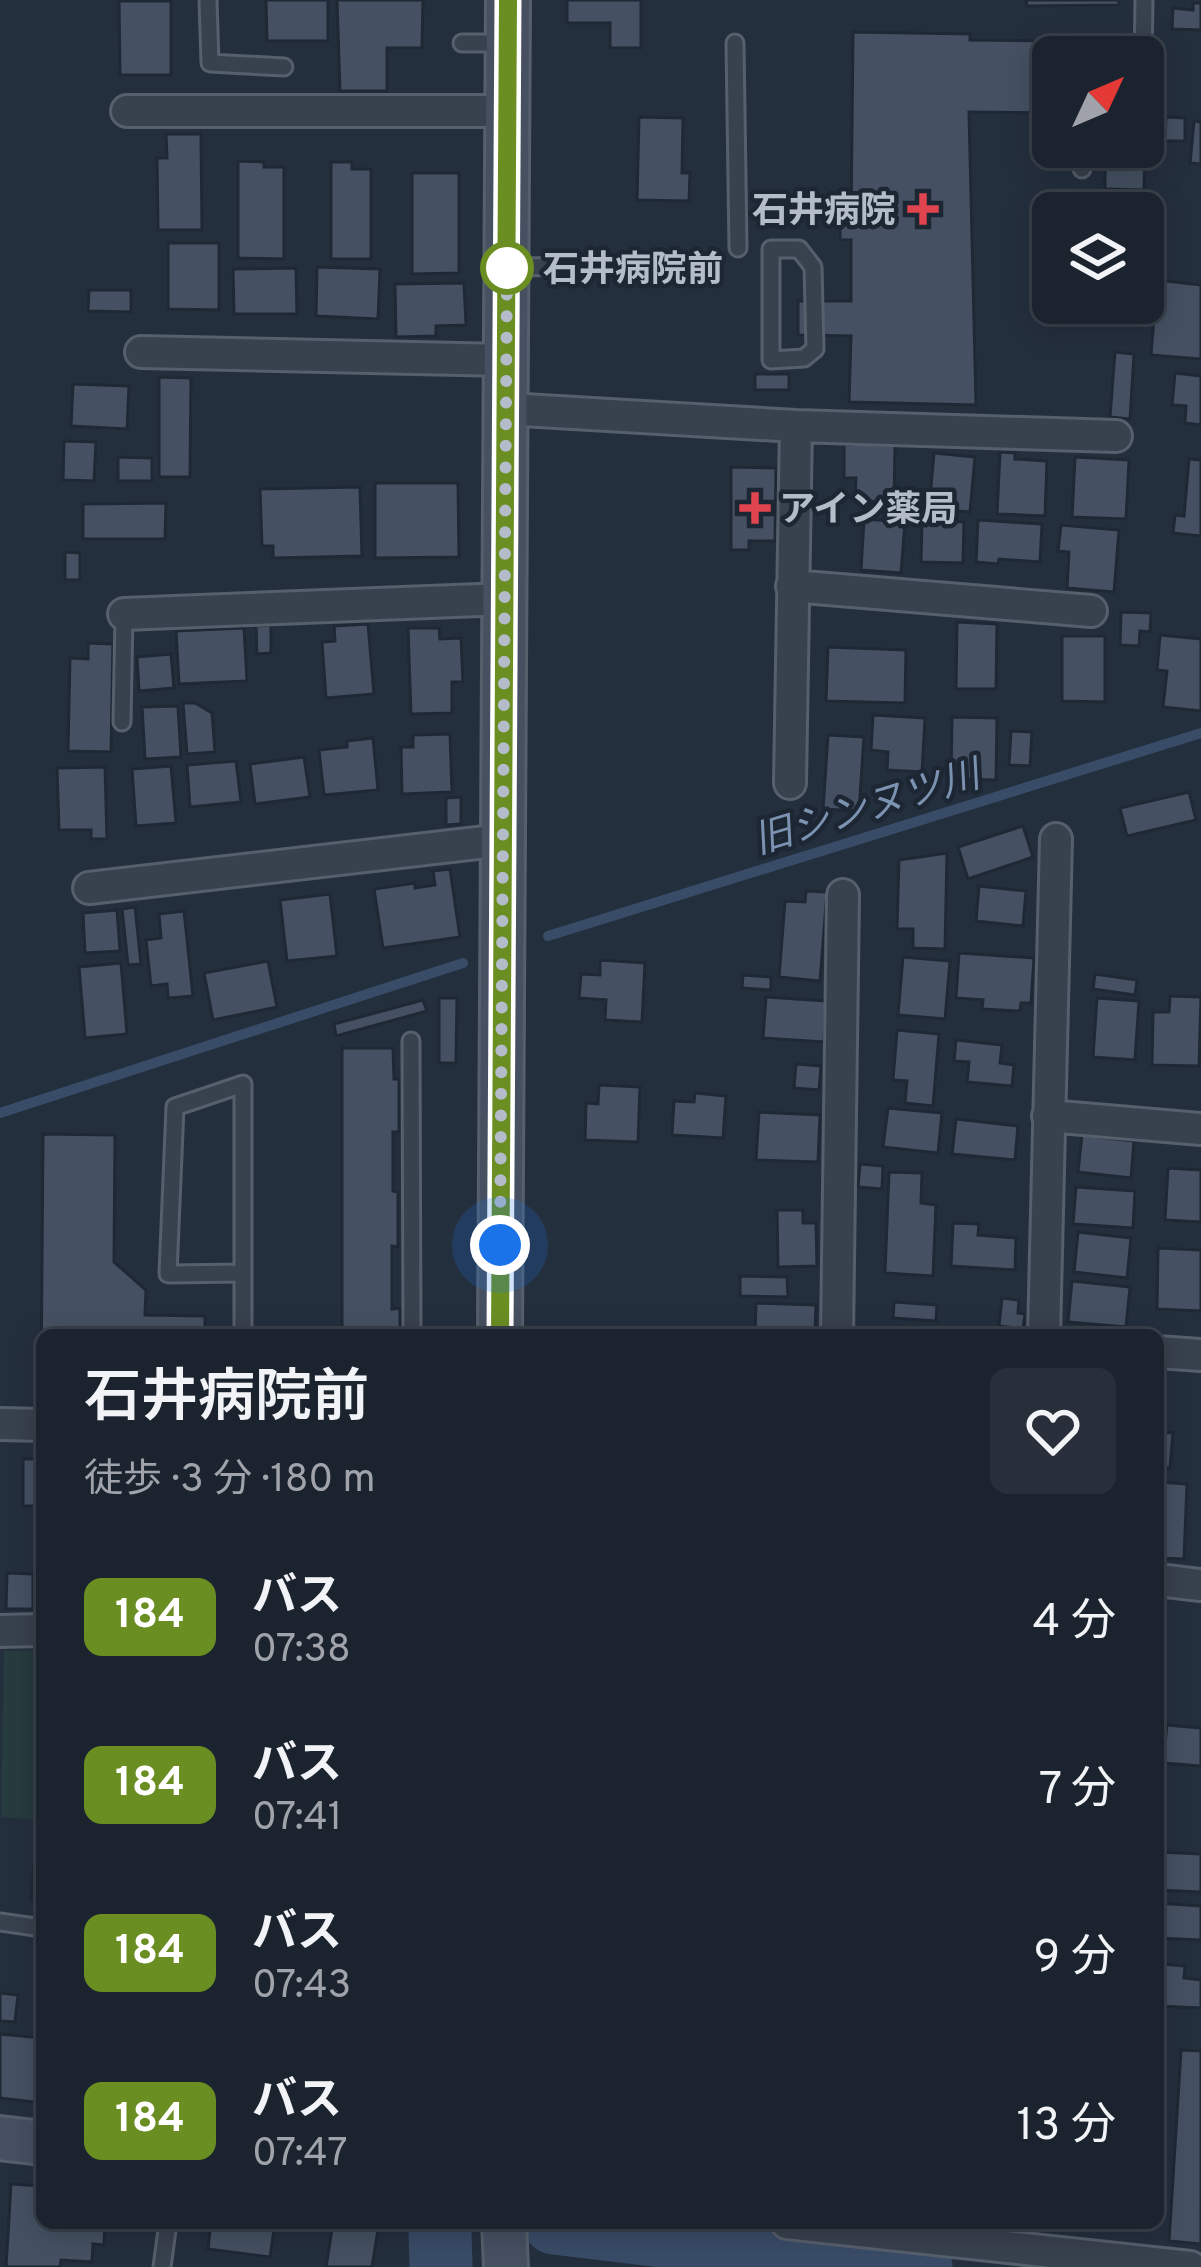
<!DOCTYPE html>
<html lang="ja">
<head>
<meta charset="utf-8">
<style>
	body { margin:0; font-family:Overpass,"Noto Sans JP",sans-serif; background:#282f3a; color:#f1f3f6; height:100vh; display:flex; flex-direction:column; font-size:45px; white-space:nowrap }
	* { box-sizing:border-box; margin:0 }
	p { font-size:39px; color:#a0a4aa }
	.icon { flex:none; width:66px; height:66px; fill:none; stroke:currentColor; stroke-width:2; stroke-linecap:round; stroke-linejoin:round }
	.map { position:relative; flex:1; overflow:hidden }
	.panel { position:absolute; left:36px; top:1329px; width:1128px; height:900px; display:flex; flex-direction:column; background:#1b232e; border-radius:18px; box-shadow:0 6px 30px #0003,0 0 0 3px #39404a }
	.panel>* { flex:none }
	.badge { padding:0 24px; border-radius:18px; font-size:42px; line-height:78px }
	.needle { width:78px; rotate:46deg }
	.tools { position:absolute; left:1032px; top:36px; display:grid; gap:24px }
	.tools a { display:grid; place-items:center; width:132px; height:132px; border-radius:18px; background:#1b232e; box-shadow:0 6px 30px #0003,0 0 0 3px #39404a; font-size:60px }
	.you { position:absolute; width:60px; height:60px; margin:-30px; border:9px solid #fff; border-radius:50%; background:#1a73e8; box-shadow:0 0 0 18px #1a73e833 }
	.map>.badge { position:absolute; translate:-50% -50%; box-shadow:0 0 0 6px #fff }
	.round { display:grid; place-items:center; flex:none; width:126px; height:126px; border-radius:18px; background:#282f3a }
	.head { display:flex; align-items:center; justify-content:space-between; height:204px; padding:0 48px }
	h1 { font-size:57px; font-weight:600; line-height:90px }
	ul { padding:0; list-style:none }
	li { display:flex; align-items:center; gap:36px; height:168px; padding:0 48px }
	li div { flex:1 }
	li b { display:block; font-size:45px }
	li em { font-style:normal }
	li .badge { min-width:132px; font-weight:700; text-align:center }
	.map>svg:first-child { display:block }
</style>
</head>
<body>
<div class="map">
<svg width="1201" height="2267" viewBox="0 0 1201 2267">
	<rect width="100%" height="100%" fill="#242f3e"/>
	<!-- green -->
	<path fill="#263c3f" d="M42,1650v170l-41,-3 3,-166z"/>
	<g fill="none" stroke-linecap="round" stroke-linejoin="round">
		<!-- stream -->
		<path stroke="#394c67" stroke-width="10" d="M548,936l653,-203
			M0,1113l463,-150"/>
		<!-- river -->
		<path stroke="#394c67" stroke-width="63" d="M554,2223l367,44
			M440,2230l1,37"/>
	</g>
	<!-- building -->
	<path fill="#455162" stroke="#1f2835" stroke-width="3" d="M266,0h62v41h-61z
		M337,0h86l-1,48h-35v43h-47z
		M567,0h74v48h-31v-25h-43z
		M1026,0h93v5l-92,1z
		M119,1h52v74h-51z
		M1193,3h8v27l-29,-1 1,-21 20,2z
		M853,32l117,2v6l83,1v72l-84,-1 7,293 -127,-3 2,-66 -53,-1v-34h53v-61h-11v-15h11z
		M639,117l44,1 -1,55h8l-1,28 -52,-1z
		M1166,117l19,1v23h-20z
		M1194,121l7,1v42l-11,-1z
		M166,134h35l1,96h-44l-1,-72h10z
		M1143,144h2l-1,46 -39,-1v-42h38z
		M238,161l26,1v5h20v92l-46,-1z
		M331,162h21v7h19v90h-40z
		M412,173h47v100l-47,1z
		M168,243h51v67l-51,-1z
		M317,267l63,2 -2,50 -62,-3z
		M296,268l1,46h-63l-1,-45z
		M1157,280l44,5v74l-50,-4z
		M464,283l2,42 -30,1v10l-40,1 -1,-53z
		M89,290h42v22l-43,-1z
		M1115,352l19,2 -4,65 -20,-2z
		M1175,373l26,3v49l-16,-2 1,-17 -14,-1z
		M755,374h34v16h-34z
		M159,377l32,1 -1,99h-31z
		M73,384l56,2 -2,43 -56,-3z
		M64,441l32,1 -2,39 -31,-1z
		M844,444l51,1 -1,57 -39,-1 1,-23h-12z
		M1000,452l15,1v6l32,2 -2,55 -48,-2z
		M934,453l41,4 -5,55 -41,-3z
		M118,457l34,1v23h-34z
		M1075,457l54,3 -3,59 -54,-2z
		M1189,459l12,1v76l-28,-3 2,-18 9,1z
		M731,467l45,1 -1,73h-26v9h-18z
		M375,483h83l1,74 -84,1z
		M360,487l2,69 -89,2v-12h-11l-2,-57z
		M166,503l-1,36h-82v-35z
		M864,519l41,3 -4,51 -40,-3z
		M978,520l64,4 -2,38 -41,-3 -1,5 -22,-2z
		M922,521l42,1 -1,41 -42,-1z
		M1061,525l58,5 -5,62 -47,-4 2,-36 -11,-1z
		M65,552l15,1v27h-15z
		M1121,612l30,1 -1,19 -10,-1 -1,15 -19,-1z
		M957,622l40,2 -1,65h-40z
		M368,624l6,70 -48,4 -4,-56 13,-1 -1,-15z
		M271,625v28l-14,1 -1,-28z
		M244,628l3,53 -68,3 -3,-53z
		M408,628h31l1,11 21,-1 2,44h-11v31l-41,1z
		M1160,635l41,4v72l-38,-4 4,-36 -10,-1z
		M1062,636h43v66l-43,-1z
		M88,643l25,1 -2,108 -43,-1 2,-93 18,1z
		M828,647l78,3 -1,53 -79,-2z
		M171,654l3,34 -35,3 -2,-34z
		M183,703h12l17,10 3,39 -28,2z
		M178,706l3,51 -36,2 -3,-52z
		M873,715l52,3 -3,54 -35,-2 1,-18 -17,-2z
		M952,717l45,1 -1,62 -45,-1z
		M1011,731l21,1 -2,34 -21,-1z
		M450,734l2,58 -50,2 -1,-47h12v-12z
		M828,735l36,2 -5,74 -36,-2z
		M373,738l5,52 -54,5 -5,-45 28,-3v-6z
		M304,757l6,40 -55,7 -5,-40z
		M236,761l5,41 -51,5 -3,-42z
		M171,766l5,57 -40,3 -4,-57z
		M105,767l2,72h-16v-9h-32l-2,-62z
		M1189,792l7,28 -69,16 -7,-28z
		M461,797v27l-15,1v-27z
		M1023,826l10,31 -65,22 -10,-32z
		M947,853l-2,96 -32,-1v-19h-16l2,-69z
		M450,869l10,68 -77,11 -9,-59 41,-6v5l20,-3 -2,-14z
		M979,886l47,5 -3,35 -47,-5z
		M806,891l21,1 -7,89 -41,-4 6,-76 20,1z
		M330,894l7,62 -50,5 -7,-61z
		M135,907l6,57 -13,1 -6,-56z
		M117,910l3,41 -35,2 -2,-40z
		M184,911l9,85 -25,2 -1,-14 -16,2 -5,-46 15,-2 -2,-24z
		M959,953l75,5 -3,45h-10l-1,8 -38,-2 1,-9 -27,-2z
		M903,957l47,4 -5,58 -47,-4z
		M600,960l45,3 -3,59 -37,-2 1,-20 -27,-2 2,-24 19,1z
		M268,961l9,46 -64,13 -9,-47z
		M121,963l6,71 -42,4 -6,-71z
		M1095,974l42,6 -2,15 -42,-6z
		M743,975l28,2v13l-29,-2z
		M1170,996l31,1 -2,69 -47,-1 1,-53h16z
		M766,997l60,4 -2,41 -61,-4z
		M439,998h18l-1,65h-17z
		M1097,998l42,3 -4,59 -42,-3z
		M423,1000l4,11 -91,25 -2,-12z
		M897,1030l42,4 -6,72 -28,-3 2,-22 -14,-1z
		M956,1040l46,5 -2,18 14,2 -2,21 -45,-4 2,-20 -15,-1z
		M342,1048h51l1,31h5v53h-6v59l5,1v55l-6,-1v63l8,-1v27h-58z
		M796,1064l25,2 -2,24 -25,-2z
		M599,1085l41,2 -2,55 -53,-2 1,-37 12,1z
		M695,1093l31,3 -3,42 -51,-3 2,-34 20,1z
		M888,1108l54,5 -4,40 -55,-6z
		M759,1112l61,3 -2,47 -62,-2z
		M956,1119l62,7 -3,34 -63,-6z
		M43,1134l72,1 -1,127 32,28 -1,25 60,1v19h-163l-1,54z
		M1082,1135l52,6 -3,37 -53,-6z
		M860,1164l23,2 -1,23 -24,-2z
		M1168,1168l33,2v52l-36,-2z
		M889,1172l33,1 -1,30 15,2 -3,71 -48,-3z
		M1076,1187l59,4 -2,37 -60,-4z
		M777,1210h26v13h13l1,43 -39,1z
		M953,1223l26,1 -1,11 38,3 -1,32 -64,-4z
		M1078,1232l53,6 -4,40 -53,-6z
		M1158,1248l43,2v61l-44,-2z
		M740,1276l47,1 1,20 -48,-1z
		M1072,1281l58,6 -4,40 -58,-5z
		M1002,1298l17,2 -1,13 7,1 -2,15 -24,-3z
		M894,1302l43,3 -1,16 -43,-3z
		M756,1303l60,2 -1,30h-60z
		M1158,1432l15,1 -3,35 -12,-1z
		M23,1459h19v47h-19z
		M1158,1482l29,2 -3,75 -26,-1z
		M7,1573l26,1v35h-27z
		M1167,1725l34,3v38l-38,-3z
		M36,1844l6,1v54l-11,-1z
		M1158,1852l43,2v38l-43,-2z
		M1158,1903l43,3v34l-43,-2z
		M1162,1964l23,2 -1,12 17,2v28l-43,-2v-29h3z
		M0,1993l18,2 -3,27 -15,-1z
		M0,2034l42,4v65l-42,-5z
		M1181,2050l20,1v193l-32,-3z
		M11,2184l31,2v37h63l-1,22 -11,-1 -1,18 -31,-2 -1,7h-54z
		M188,2223h87l-5,34 -62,-8 2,-20 -22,-2z
		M333,2223l45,7 -6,37h-46z"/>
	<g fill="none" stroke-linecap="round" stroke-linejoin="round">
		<!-- lane casing -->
		<g stroke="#565f6c" stroke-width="21">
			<path id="lane" d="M208,0l2,63 74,4
				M462,43h44
				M735,43l3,205
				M1143,64l1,-64
				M1082,147v22
				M771,249h28l14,18 2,82 -11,9 -33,2z
				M510,267l103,-1
				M122,722l2,-108
				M411,1041l1,294
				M243,1335v-251l-68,23 -7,167 75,-1
				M0,1922l42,6
				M162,2267l6,-44"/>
		</g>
		<!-- street casing -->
		<g stroke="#565f6c" stroke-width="36">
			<path id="street" d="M127,111h381
				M141,352l365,8
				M506,409l290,17 320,10
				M792,586l299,25
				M124,614l381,-15
				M790,783l6,-357
				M89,888l414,-48
				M1048,1116l153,13
				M837,1335l6,-440
				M1044,1335l12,-496
				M1158,1352l43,3
				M0,1424l42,1
				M1158,1580l43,5
				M0,1631l42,-1
				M787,2223l403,44"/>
		</g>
		<!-- secondary casing -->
		<g stroke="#565f6c" stroke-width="48">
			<path id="secondary" d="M500,1335l8,-1335
				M0,2138l42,5
				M504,2223l2,44"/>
		</g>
		<!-- lane -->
		<use href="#lane" stroke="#38414e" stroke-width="15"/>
		<!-- street -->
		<use href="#street" stroke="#38414e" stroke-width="30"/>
		<!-- secondary -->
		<use href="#secondary" stroke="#465061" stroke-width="42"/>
	</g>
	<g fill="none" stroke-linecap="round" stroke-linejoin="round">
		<!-- line casing -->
		<g stroke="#fff" stroke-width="27">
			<path id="line" d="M500,1335l8,-1335"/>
		</g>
		<!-- line -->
		<use href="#line" stroke="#6b8e23" stroke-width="18"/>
		<!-- walk -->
		<path stroke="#b4bcc9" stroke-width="12" stroke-dasharray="0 21.6" d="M500,1245l7,-977"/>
	</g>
	<!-- markers -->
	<g fill="#e0444e" stroke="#1d2633" stroke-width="4.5">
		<path d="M917 191h12v12h12v12h-12v12h-12v-12h-12v-12h12z"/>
		<path d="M749 490h12v12h12v12h-12v12h-12v-12h-12v-12h12z"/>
	</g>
	<circle fill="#fff" stroke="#6b8e23" stroke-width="6" cx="507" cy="268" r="24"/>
	<g text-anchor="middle" stroke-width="9" stroke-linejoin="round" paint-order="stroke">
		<!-- poi labels -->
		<g font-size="36" font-weight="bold" fill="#b4bcc9" stroke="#1d2633" text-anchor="end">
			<text x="896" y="222">石井病院</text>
			<text x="779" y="521" text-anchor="start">アイン薬局</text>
		</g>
		<!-- stop labels -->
		<g font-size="36" font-weight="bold" fill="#b4bcc9" stroke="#1d2633" text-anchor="start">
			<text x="543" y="281">石井病院前</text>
		</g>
		<!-- water labels -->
		<g font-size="39" font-style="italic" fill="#7c92b1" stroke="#1d2633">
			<text transform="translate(866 806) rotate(-17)" y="14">旧シンヌツ川</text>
		</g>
	</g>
</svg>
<div class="tools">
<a><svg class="needle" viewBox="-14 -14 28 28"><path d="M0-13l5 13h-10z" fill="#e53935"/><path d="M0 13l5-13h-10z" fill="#a0a4aa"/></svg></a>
<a><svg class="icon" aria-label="layers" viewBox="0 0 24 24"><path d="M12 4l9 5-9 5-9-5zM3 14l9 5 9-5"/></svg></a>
</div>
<div class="you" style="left:500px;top:1245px"></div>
<section class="panel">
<div class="head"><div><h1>石井病院前</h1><p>徒歩 · 3 分 · 180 m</p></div><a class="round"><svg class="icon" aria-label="heart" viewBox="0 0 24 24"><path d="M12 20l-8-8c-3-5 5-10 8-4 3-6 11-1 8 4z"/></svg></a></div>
<ul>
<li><span class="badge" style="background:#6b8e23;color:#fff">184</span><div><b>バス</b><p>07:38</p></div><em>4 分</em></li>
<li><span class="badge" style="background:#6b8e23;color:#fff">184</span><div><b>バス</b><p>07:41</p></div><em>7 分</em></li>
<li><span class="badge" style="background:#6b8e23;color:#fff">184</span><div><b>バス</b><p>07:43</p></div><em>9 分</em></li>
<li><span class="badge" style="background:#6b8e23;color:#fff">184</span><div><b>バス</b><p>07:47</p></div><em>13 分</em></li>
</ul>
</section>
</div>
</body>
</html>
